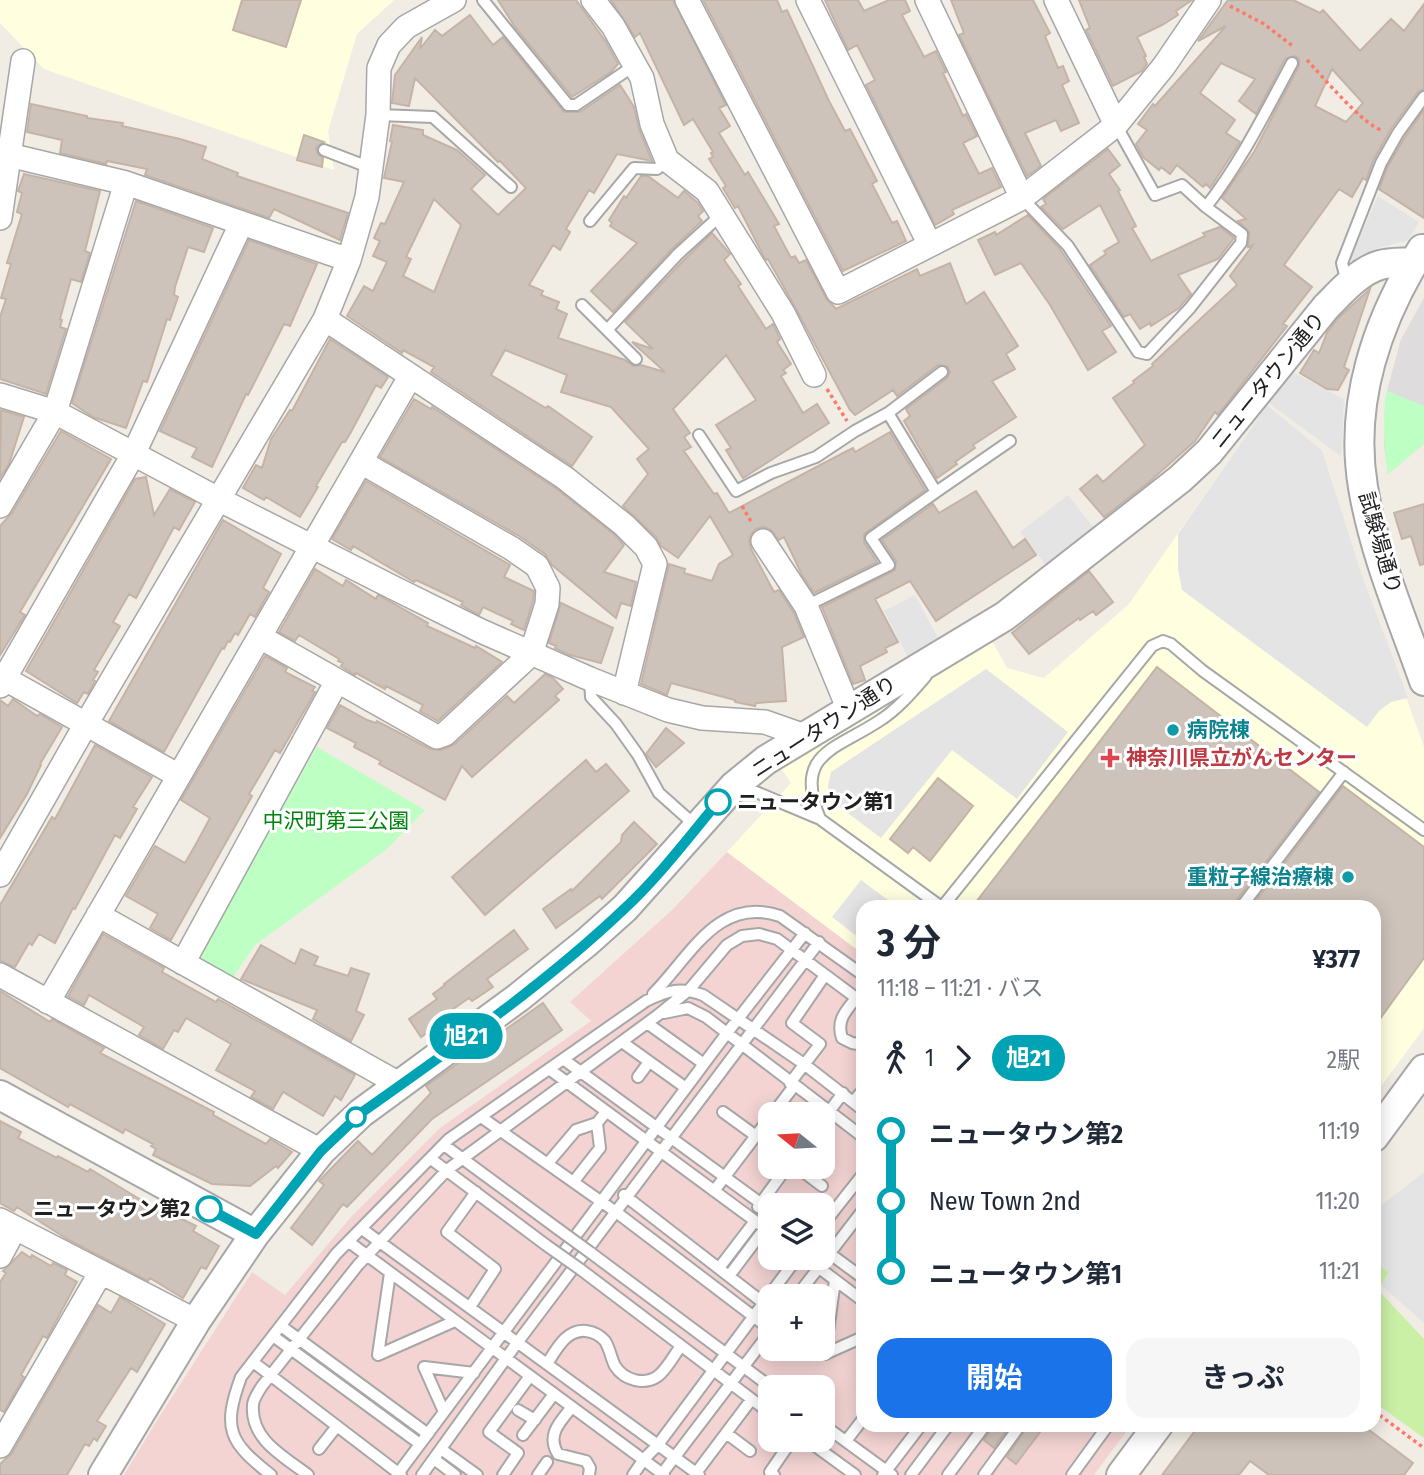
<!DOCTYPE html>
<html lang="ja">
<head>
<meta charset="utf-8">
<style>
	body { margin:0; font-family:"Fira Sans Condensed","Noto Sans JP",sans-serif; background:#f6f6f7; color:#1f2937; height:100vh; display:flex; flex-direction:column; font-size:26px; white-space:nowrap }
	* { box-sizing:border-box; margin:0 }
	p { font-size:23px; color:#747a83 }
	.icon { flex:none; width:38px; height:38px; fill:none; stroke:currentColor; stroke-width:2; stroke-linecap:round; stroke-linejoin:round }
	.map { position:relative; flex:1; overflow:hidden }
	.side { position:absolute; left:856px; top:900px; width:525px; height:532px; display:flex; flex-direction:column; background:#fff; border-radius:21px; box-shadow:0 4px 18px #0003 }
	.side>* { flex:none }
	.badge { padding:0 14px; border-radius:23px; font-size:24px; line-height:46px }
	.needle { width:46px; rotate:288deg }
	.controls { position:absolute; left:758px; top:1102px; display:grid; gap:14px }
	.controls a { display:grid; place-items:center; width:77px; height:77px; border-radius:14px; background:#fff; box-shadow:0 4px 18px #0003; font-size:35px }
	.map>.badge { position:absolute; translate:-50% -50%; box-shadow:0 0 0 4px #fff }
	.legs { display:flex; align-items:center; gap:10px; height:77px; padding:0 21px; font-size:23px }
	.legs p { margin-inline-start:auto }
	.overview { display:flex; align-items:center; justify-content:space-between; height:119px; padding:0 21px }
	h1 { font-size:38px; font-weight:700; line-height:52px }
	.action { display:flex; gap:14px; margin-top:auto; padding:14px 21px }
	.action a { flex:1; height:80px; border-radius:21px; background:#1a73e8; color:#fff; font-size:28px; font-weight:700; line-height:80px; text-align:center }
	.action a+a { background:#f6f6f7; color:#1f2937 }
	ul { padding:0 21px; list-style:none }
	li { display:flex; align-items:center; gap:24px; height:70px; font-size:26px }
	li i { display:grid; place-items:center; width:10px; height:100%; margin:0 9px; background:currentColor }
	li i::after { content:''; width:18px; height:18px; margin:-9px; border:5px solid; border-radius:50%; background:#fff }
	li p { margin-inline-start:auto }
	li:first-child i { background:linear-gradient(#0000 50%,currentColor 0) }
	li:last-child i { background:linear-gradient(currentColor 50%,#0000 0) }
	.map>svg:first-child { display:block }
</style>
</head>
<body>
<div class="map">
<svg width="1424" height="1475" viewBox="0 0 1424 1475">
	<rect width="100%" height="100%" fill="#f1ede5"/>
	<!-- residential -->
	<path fill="#dedcdc" d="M1424,298v146l-36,30 -4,-28v-28l3,-27 14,-52z"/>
	<!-- commercial -->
	<path fill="#f3d4d3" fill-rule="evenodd" d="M727,852l136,102v470l268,1 -37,50h-970l32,-53 96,-150 33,23 66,-78 89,-89 151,-107 -21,-19 102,-92zM770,1115h52v52h-52zM770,1206h52v52h-52zM770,1297h52v52h-52zM770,1388h52v52h-52z"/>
	<!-- education -->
	<path fill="#ffffe0" d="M0,0h394l-37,34 -29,97 6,39 -290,-101 -44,-46z
		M1267,405l55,45 41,128 61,169v281l-50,68v-190h-511v48l-136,-102 64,-69 -10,-15 93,-62 116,-69 17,31 37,10 85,-74z"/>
	<!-- grass -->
	<path fill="#caf0a6" d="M1374,1263l15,9 -11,18 46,49v99l-50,-36z"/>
	<!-- park -->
	<path fill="#beffc4" d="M1387,391l37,15v38l-36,30c-4,-28 -6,-55 -1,-83z
		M317,747l108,63 -38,39 -132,96 -24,35 -37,-20z"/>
	<!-- parking -->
	<path fill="#e4e4e4" d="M1378,196l41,26 -11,18 -33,9 -21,13 -4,-2z
		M1289,370l55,29 -3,57 -74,-54z
		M1267,405l55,45 41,128 45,120 -17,4 -12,9 -12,16 -185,-137 -4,-21v-35z
		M1068,495l29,37 -48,37 -29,-37z
		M915,595l25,47 -31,17 -25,-48z
		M986,669l82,63 -51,67 -65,-49 -71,88 -52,-39 -1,-13 3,-14z
		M861,880l35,26h-33v35l-31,-24z
		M1424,1172v151l-43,-38 8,-13 -15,-9v-48l9,-11z"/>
	<!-- building -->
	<path fill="#cec3ba" stroke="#c5b3a6" stroke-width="2" fill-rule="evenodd" d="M242,0h59l-15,47 -53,-17z
		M498,0h78l30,42 12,22 -7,8 -39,25 -57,-70z
		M611,0h62l53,105 -7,3 11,18 -11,7 26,42 3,-3 31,52 -5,2 17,32 4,-2 4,7 7,-3 20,38 10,11 81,-40 3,7 30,-13 16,41 18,-12 34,54 -12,8 9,15 -23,12 24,36 -43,28 2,3 -20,14 2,2 -20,14 -33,-57 6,-5 -4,-7 41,-31 3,-6 -2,-5 -10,-2 -41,31 -4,-6 -38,25 -5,-5 -55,-103 -27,-48 -2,1 -4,-7 -24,-47 -3,2 -12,-20 3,-2 -17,-27 4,-2 -2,-4 2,-1 -20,-33 -9,6 -44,-92 -5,4z
		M703,0h74l5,12 5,-2 42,91 16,30 5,-2 27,52 -5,3 20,39 5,-2 9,20 -63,30z
		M825,0h33l6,11 25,-11h16l5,11 -8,4 22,42 12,-6 10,21 -3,1 20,43 3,-2 11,22 -14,7 16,31 13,-6 9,19 -49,23 2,4 -19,11 -69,-140 9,-5 -18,-35 -9,5z
		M951,0h82l17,33 -5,3 13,32 5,-2 6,15 -7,4 17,38 -18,8 -5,-11 -31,13 16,33 -14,10 -68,-141 5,-2z
		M1079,0h113l-16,11 2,4 -16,10 -25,12 9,19 -2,1 3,7 -5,7 -29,15 -27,-56 4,-2z
		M1228,0h65l27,13 3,-3 37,41 31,-32 13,12 20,-27v85l-6,3 -27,37 -17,30 -8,21 -3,-2 -11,19 -13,-8 -55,76 28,22 -29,37 4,2 -69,89 -3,-3 -20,29 -46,41 -45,35 -24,-28 17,-14 6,7 42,-37 -32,-47 21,-15 -1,-2 20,-15 -1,-2 85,-79 -7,-9 23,-31 -5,2 1,-15 -11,-11 8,-2 -24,-21 32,-46 45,-86v-7l-4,-3 -10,3 -29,55 -17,-13 16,-22 -34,-16 -21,30 35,27 -9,13 14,9 -30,46 -4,-4 -3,3 -26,-22 -7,9 -9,-7 -2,3 -16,-13 -7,-13 11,-14 -9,-6 15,-20 2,2 71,-80 -28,15zM1332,69l31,34 -17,19 -31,-16z
		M470,15l23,30 10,-8 61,75h16l40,-27 14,22 5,22 13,32 -35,-7 -23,39 -5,-3 -23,39 4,3 -10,18 -7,-5 -24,40 14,6 -2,4 18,7 -3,7 11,5 -9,24 67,22 8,6 8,-1 24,7 -33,-30 21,7 -28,-27 59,-62 28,-27 18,21 -6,6 17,24 -3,2 28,43 7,-5 7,15 -3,3 14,22 -8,6 3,3 -5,3 22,37 14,-9 12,19 -86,55 -17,-28 5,-2 -15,-23 40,-25 -30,-45 -53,54 17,24 -6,4 7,10 -7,4 30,43 3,-1 12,20 118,-62 6,-3 2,4 35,-20 35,58 -61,44v8l13,20 -63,31 -12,-18 -18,-38 -5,3 -9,-11 -7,-2 -7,2 -5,5 -2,7 2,8 23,43 5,-2 15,23 10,24 -22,10 4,54 -30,2 -1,3 -20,-4v-2l-64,-17 -4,12 -26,-11 28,-120 16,5 -1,4 28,8 7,-17 14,-9 -23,-39 -32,42 -17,-12 -5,-9 -33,-31 25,-32 -11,-15 12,-10 -38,-42 -50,-15 6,-17 -62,-25 -14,25 48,29 7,4 2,-2 44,31 -20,29 -141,-94 3,-5 -31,-17 -1,3 -55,-37 17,-30 9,5 14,-29 -14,-6 7,-15 -6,-3 7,-15 4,1 19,-42 -20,-4 8,-36 -2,-1 3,-16 30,5v5l34,15 28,25 -14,14 27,26 28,-27 -26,-27 -2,1 -83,-84 -6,28 -17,-3 3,-28 27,-38 -2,12 15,-19 7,6zM434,199l27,26 -27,67 -31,-16 8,-17 -5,-2z
		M31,104l56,12v2l36,5 -1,3 58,13 26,8 -4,12 36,14 -1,3 111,37 -8,27 -66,-31 -5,9 -124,-43 2,-6 -40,-8 -1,3 -46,-11 2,-13 -35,-8z
		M1424,110v108l-45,-29 9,-23 17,-29z
		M304,135l20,7 -8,6 2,6 5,4 -1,9 -25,-7z
		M1108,149l12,16 -11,9 11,16 -2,1 18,35 -4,2 19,33 54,-25 -2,-3 17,-6 14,11 -16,21 -40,16 13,19 -12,14 -28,18 -1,-3 -10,6 -10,-15 -6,3 -34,-52 16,-11 -2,-3 15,-9 -19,-37 -37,24 -22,-22 5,-3 -3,-5z
		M24,174l76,17 -15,60 5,2 -9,29 -10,-3 -11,40 2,1 -2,7 6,2 -20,65 -46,-15v-62l6,-18 -5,-1 10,-34 -4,-1 15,-49 -5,-2 5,-19 -4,-2z
		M641,176h7l30,22 6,-7 14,12 5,8 -5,5 4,5 -30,28 -59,63 -22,-21 46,-48 -27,-17 2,-3 -3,-3 15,-24 2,2z
		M136,201l77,27 -9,24 -16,-5 -13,40 -1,8 4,2 -8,23 -3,-1 -20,63 -4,-1 -17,47 -33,-11 -21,-14z
		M1028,215l32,34 51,77 -9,5 14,21 -28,18 -38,-65 -29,-42 -26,12 -17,-35 17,-8 1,3z
		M249,240l68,24 -27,62 -6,-2 -36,71 -2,-1 -34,73 -20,-10 5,-9 -37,-17z
		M1370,289l-26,78 5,3 -11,20 -11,-1 -27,-16 14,-23 5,3 8,-20 11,-15z
		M330,339l58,38 -7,11 -5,-3 -25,47 -6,10h-3l-26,44 2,1 -18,30 -34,-20 -2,3 -21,-12 13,-23 6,3 9,-29 19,-29 2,1z
		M414,399l17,10 1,-2 125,82 58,46 9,10 -20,27 32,10 -5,24 -10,-3 -5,15 -64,-53 -7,-11 -26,-18 -139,-79z
		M1,410l23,7 -15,47 -9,14z
		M61,431l50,28 -91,153 5,3 -25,40v-129l12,-13z
		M146,477l8,38 16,-26 25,13 -16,28 -5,-3 -38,71 -7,-4 -16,28 7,4 -26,44 4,2 -5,8 2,1 -7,13 -4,-2 -7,11 -51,-32 109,-192z
		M366,481l144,84 -6,12 30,14 -1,10 -9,29 -13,-6 2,-3 -30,-14 -4,8 -18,-10 2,-3 -47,-22 -2,2 -61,-36 -2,4 -19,-11z
		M976,491l37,57 12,-9 11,16 -100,66 -26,-40 -35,18 23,43 -13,6 2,4 -27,14 5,14 -12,4 -31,-77 73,-37 1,-9 -14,-21 51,-36 6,9z
		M1424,504v60l-4,1 -9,-29 -9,3 -8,-26z
		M223,520l58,34 -18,34 6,4 -14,25 -5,-3 -12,21 -3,-2 -5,9 -2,-1 -4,8 -2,-1 -58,104 -55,-31z
		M315,569l28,17 3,-6 30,19 2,-4 50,28 -1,3 48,22 1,-2 26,16 -64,59 -18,-10 3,-6 -37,-19 -1,3 -29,-16 -1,2 -14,-9 2,-3 -5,-2 1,-2 -40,-24 -4,6 -16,-9z
		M1089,571l24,31 -17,13 -3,-4 -13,9 -1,-2 -50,36 -17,-21z
		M561,603l52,25 -12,35 -31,-8 -15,-7 1,-2 -7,-3z
		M265,656l22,12 -2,4 30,15 -3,4 3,1 -35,61 -5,-3 -26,44 3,2 -81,144 -21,-12 8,-14 -32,-18 29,-50 30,17 11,-19 14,-26 -29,-18z
		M1157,667l162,125 -83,109 -2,5h-261z
		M545,674l8,4 10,11 -8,7 4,4 -87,77 -10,-11 -17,34 -66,-36 2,-3 -27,-14 2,-4 -29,-15 13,-23 27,15 9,3 1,-2 53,28 11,1 14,-6 52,-48 7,7z
		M13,699l24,17 3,-2 22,13 -22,37 1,1 -14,29 -27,44v-138l8,6z
		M666,728l18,15 -28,24 -10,-13z
		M95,745l57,32 -19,30 4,2 -17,29 -5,-3 -40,74 -2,-1 -18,35 -16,-9 -7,11 -3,-2 -14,24 -15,-6v-56l52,-88 3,2z
		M586,760l10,12 10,-8 23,27 -144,124 -33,-38z
		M938,778l35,28 -43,55 -17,-14 -5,6 -18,-14z
		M1343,786l81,61v111l-50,69v-121h-122z
		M634,822l23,22 -55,55 -2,-3 -44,32 -13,-19 28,-20 1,2 49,-49 1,-7z
		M514,930l14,19 -41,30 6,8 -21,14 -3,-3 -26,18 2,4 -24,17 -12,-18 28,-20 -4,-5 12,-9 -1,-1z
		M103,934l61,34 -2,4 54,30 2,-3 137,76 -14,25 -6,-4 -12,20 -40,-24 -10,17 -22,-12 4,-6 -39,-21 15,-26 -45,-26 -8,14 -4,-2 -11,19 -24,-14 5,-8 -55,-32 -5,10 -16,-9z
		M261,945l34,19 6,-15 17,8 -4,8 34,11 3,-8 18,6 -13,37 8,4 -13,26 -38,-22 4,-9 -76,-31z
		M0,991l50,31 2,-3 52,29 -4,5 114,59 -1,3 53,29 4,-5 22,13 -14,16 -2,-2 -26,20 -38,-2 -59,-29 3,-6 -5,-3 2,-2 -28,-15 -2,4 -53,-29 -2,3 -68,-39z
		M543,1003l19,27 -130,89 -85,88 -4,-3 -31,41 -21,-17 33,-43 -5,-4 39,-40 14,14 59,-62 -5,-7z
		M0,1121l21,11 -3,6 39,20 1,-2 30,16 2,-3 61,37 25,14 2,-3 18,9 -3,5 26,15 -13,23 -5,-2 -18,31 -33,-20 -2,3 -81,-42 -50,-32 -3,4 -14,-8z
		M22,1252l9,6 1,-3 19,11 2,-3 14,7 -2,5 12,7 -30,56 -4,-2 -22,39 3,2 -20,35 -4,-2v-128l6,-9 -3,-2z
		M120,1297l45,27 -28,48 -6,-4 -34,53 9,5 -9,15 -3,-3 -5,8 -4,-2 -18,31h-67v-11l12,-11 86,-148 13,8z
		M994,1424h17l-17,24 -10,-8z
		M1029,1424h17l-30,40 -9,-7z
		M1200,1424h161l52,39 -9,12h-135l-19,-14 -11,14h-77z"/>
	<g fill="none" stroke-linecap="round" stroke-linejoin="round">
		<!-- service casing -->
		<g stroke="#a7a7a7" stroke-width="14">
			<path id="service" d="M483,0l85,105h8l59,-40
				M378,115l55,2 78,70
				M1116,125l39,70 27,-10 24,22
				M324,150l47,18
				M1022,198l46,48 70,106 9,2 43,-46 51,-65 1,-9 -36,-27c35,-45 59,-94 86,-144
				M590,221l44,-53 23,1 10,-9
				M1347,283l-5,-20 39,-100 17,-30 26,-36
				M582,305l25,25 71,-76 44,-40
				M607,330l29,29
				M888,413l54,-41
				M699,435l37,56 35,-18 45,-16 39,-26 33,-18 48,79 -65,46 18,27 -83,41
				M936,492l74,-51
				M590,679l1,18 25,27 22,31 21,38 37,33
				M737,787l19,5 64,27 120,87
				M820,819c-27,-66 15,-69 59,-98 19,-12 33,-29 47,-45
				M943,906l209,-260 11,-5 8,3 32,27 221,159
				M1242,906l102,-134
				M653,994c37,-37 65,-99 127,-78l83,59
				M856,998c-10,13 -20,22 -14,40l10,5 11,2
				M664,1013l24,-5 18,9 157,120
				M647,1023l57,41
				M622,1042l64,46
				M563,1059l207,151
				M549,1069l221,163
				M638,1077l11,-15
				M790,1083l30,-39 -28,-21 33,-48
				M853,1102l10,-12
				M723,1112l33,24
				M772,1115l22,-29
				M481,1117l135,95 154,117
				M822,1121l21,-28
				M444,1145l114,84
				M431,1159l115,86
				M548,1163l28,-33 21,-7 9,-11
				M797,1167l25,19
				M574,1181l26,-33 -3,-25
				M714,1191l56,-74
				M624,1195l146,113
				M758,1207l29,-40
				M822,1226l41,-52
				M362,1229l337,246
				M349,1242l315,233
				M822,1248l41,30
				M591,1253l181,135
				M806,1258l57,43
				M719,1268l36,-47
				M580,1269l190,144
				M390,1273l-12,82 77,-34
				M729,1276l36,-48
				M835,1280l-10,74 38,-17
				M796,1297l67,-87
				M470,1307l25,-38 -48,-37 29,-40
				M281,1326l147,108
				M273,1336l147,108
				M253,1362l148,113
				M547,1364c9,-14 19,-35 39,-33 7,1 14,4 19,10 5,8 6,17 10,25 9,14 29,20 43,10 9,-7 16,-21 23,-30
				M572,1407c-12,15 -26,28 -14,47l28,7 4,7 -1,7
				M518,1410l17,10
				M444,1412l-20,-45 50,6
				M822,1424l70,51
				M726,1433l24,18
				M523,1435l31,-41
				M807,1440l48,35
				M846,1441l17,-22
				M319,1449l18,-23
				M441,1449l36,26
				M434,1459l21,16
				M696,1473l55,-73
				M271,1475c-42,-33 -49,-46 -30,-98l95,-123 113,-115 197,-138c23,-11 34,-14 57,-6l101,69 59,46
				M308,1475c-23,-18 -58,-35 -55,-70 0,-6 6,-14 9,-19l96,-121 89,-95 211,-155 31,-25 38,-45 15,-9 17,-2 18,5 86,64
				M397,1475l330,-442 78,-100
				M422,1475l95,-132 302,-401
				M503,1475l15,-22 -29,-21 41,-56
				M538,1475l9,-13
				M633,1475l11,-16 13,-13 140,-188
				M661,1475l109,-143
				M774,1475l-4,-3 22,-32
				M883,1475l39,-51
				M911,1475l38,-51
				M948,1475l38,-51
				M984,1475l37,-51
				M1072,1475l37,-51"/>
		</g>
		<!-- minor casing -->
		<g stroke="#a7a7a7" stroke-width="26">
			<path id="minor" d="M593,0l20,26 29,52 10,46 15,36 40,31 76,122 31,62
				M687,0l151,292 184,-94 94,-73 48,-59 45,-66
				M808,0l121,243
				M927,0l95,198
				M1056,0l60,125
				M0,153l126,30 223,77
				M0,218l23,-157
				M325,319l240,159 59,47 22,22 9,17 -31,129
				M0,395l55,17 163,87 176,89 87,43 109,48 78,31 34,8 63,4 40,14
				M0,506l55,-94 71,-229
				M763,541l43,65 43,104
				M260,637l177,100 8,-3 86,-80 16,-50 1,-16 -11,-22 -26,-18 -150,-86
				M0,676l179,100
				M0,686l134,-233 107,-229
				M0,875l86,-151 239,-405 24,-59 18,-63 11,-82 1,-47 10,-23 17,-18 48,-27
				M98,915l303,170
				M183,963l154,-282
				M0,975l321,176
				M48,1002l362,-625
				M0,1220l196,101
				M0,1256l15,-28
				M0,1446l101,-174"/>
		</g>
		<!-- tertiary casing -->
		<g stroke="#a7a7a7" stroke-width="32">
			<path id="tertiary" d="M1422,249c-45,71 -73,154 -59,238 11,67 39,131 61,194
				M0,1095l255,139
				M1374,1137l50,-68
				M103,1475l93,-154 59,-87 66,-83 40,-38 158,-116 68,-55 38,-34 109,-122 32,-26 239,-144 175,-137 29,-27 117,-145c15,-15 33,-36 54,-42 11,-3 23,-2 34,-3
				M1121,1475l38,-51"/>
		</g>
		<!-- path -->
		<path stroke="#ff7968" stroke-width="3.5" stroke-dasharray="3.5 3.5" stroke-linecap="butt" d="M1230,6l34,18 30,23
			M1307,60c14,15 58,67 75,70
			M827,389l20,32
			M742,506l10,17
			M1374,1411l50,37"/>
		<!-- service -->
		<use href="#service" stroke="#fff" stroke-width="10"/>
		<!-- minor -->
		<use href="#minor" stroke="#fff" stroke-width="23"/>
		<!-- tertiary -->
		<use href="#tertiary" stroke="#fff" stroke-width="28"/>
		<!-- service-bridge casing -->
		<g stroke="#a7a7a7" stroke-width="14" stroke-linecap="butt">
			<path id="service-bridge" d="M558,1229l33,24
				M546,1245l34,24"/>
		</g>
		<!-- service-bridge -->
		<use href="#service-bridge" stroke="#fff" stroke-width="10"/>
	</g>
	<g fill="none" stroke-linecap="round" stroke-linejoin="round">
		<!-- line-1 casing -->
		<g stroke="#fff" stroke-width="16">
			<path id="line-1" d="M209,1209l47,25 65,-83 40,-38c89,-63 183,-128 262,-203 35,-32 65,-72 95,-108"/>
		</g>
		<!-- line-1 -->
		<use href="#line-1" stroke="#00a3b4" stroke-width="10"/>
	</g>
	<!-- markers -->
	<g fill="#0f9aa8" stroke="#fff" stroke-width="2.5">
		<circle cx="1173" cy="730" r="7"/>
		<circle cx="1348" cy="877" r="7"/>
	</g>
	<path fill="#e0444e" stroke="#fff" stroke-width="2.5" d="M1106.5 747.5h7v7h7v7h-7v7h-7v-7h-7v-7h7z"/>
	<g fill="#fff" stroke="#00a3b4" stroke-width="3.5">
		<circle cx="718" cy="802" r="12"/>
		<circle cx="356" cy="1117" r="9"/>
		<circle cx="209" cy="1209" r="12"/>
	</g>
	<g text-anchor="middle" stroke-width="6" stroke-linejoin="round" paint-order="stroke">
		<!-- street labels -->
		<g font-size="21" fill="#202020" stroke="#fff">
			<text transform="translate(1268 380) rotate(-51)" y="7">ニュータウン通り</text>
			<text transform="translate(1380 543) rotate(74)" y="7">試験場通り</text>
			<text transform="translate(824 727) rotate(-33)" y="7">ニュータウン通り</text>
		</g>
		<!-- culture labels -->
		<g font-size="21" font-weight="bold" fill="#0d838f" stroke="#fff" text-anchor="start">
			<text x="1187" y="737">病院棟</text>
			<text x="1334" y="884" text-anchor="end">重粒子線治療棟</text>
		</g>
		<!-- health labels -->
		<g font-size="21" font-weight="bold" fill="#be3a42" stroke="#fff" text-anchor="start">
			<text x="1126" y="765">神奈川県立がんセンター</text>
		</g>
		<!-- stop labels -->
		<g font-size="21" font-weight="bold" fill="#202020" stroke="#fff" text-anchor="start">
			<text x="737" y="809">ニュータウン第1</text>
			<text x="190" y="1216" text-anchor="end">ニュータウン第2</text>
		</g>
		<!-- park labels -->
		<g font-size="21" fill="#01850d" stroke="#fff">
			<text x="336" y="828">中沢町第三公園</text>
		</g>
	</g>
</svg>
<div class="controls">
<a><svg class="needle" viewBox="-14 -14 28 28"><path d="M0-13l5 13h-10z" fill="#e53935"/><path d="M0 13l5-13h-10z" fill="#747a83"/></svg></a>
<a><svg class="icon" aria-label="layers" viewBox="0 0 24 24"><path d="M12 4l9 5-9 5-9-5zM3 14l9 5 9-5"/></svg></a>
<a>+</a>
<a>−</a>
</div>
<b class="badge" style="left:466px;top:1036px;background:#00a3b4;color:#fff">旭21</b>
<section class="side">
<div class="overview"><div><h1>3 分</h1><p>11:18 – 11:21 · バス</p></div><b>¥377</b></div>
<div class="legs"><svg class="icon" aria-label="walk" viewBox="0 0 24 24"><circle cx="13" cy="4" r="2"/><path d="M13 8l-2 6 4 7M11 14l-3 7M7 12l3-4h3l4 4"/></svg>1<svg class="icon" aria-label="forward" viewBox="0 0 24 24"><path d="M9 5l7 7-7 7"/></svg><b class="badge" style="background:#00a3b4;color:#fff">旭21</b><p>2駅</p></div>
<ul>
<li><i style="color:#00a3b4"></i><b>ニュータウン第2</b><p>11:19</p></li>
<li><i style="color:#00a3b4"></i><span>New Town 2nd</span><p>11:20</p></li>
<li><i style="color:#00a3b4"></i><b>ニュータウン第1</b><p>11:21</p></li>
</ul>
<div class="action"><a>開始</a><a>きっぷ</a></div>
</section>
</div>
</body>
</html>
